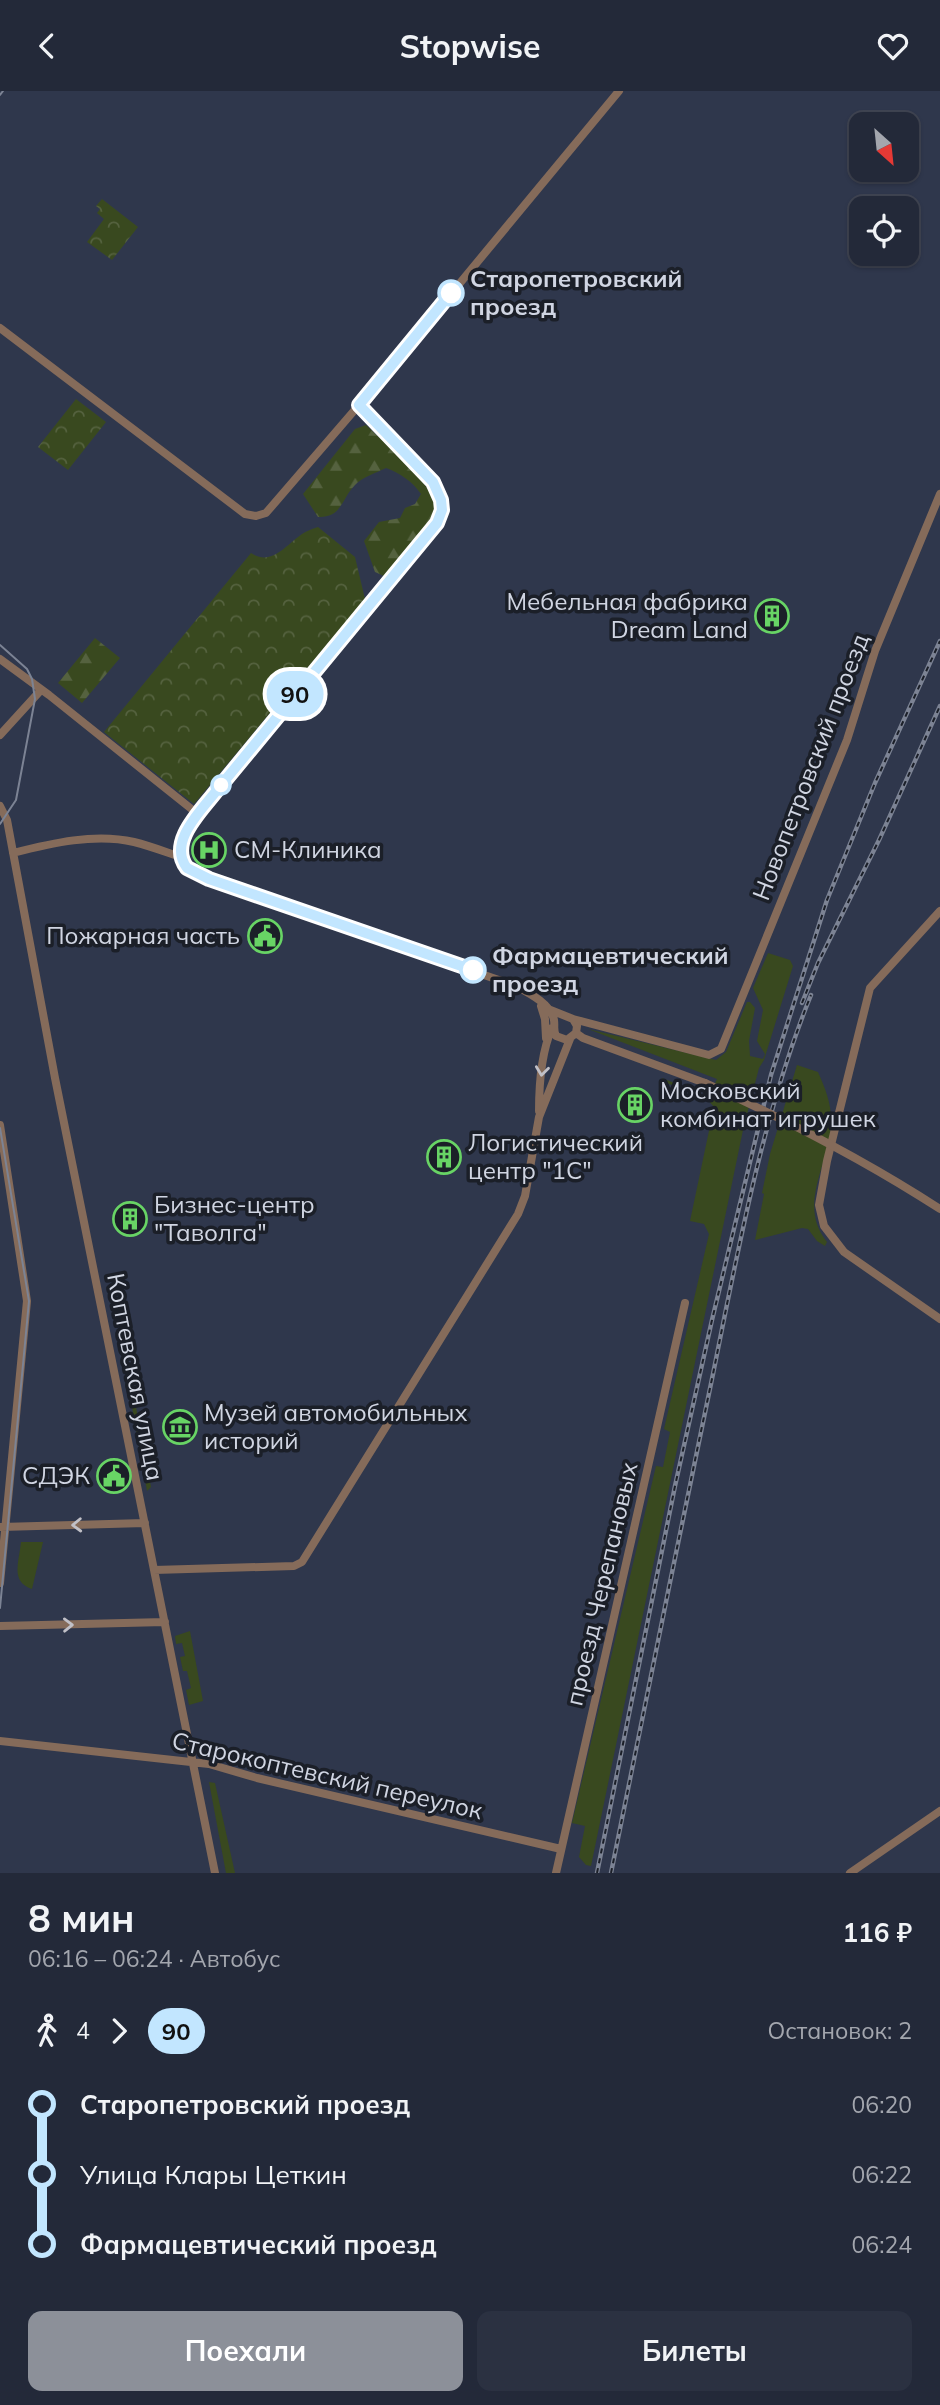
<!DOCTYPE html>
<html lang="ru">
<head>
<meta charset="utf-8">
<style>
	body { margin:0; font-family:Mulish,sans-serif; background:#2b3141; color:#f1f3f6; height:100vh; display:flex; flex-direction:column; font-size:26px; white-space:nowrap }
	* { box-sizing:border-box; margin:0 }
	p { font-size:23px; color:#a3a6ae }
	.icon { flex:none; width:38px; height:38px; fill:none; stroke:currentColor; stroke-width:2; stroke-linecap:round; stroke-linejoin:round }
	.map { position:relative; height:1782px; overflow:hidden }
	.side { display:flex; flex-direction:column; background:#232939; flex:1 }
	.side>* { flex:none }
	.badge { padding:0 14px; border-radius:23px; font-size:24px; line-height:46px }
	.needle { width:46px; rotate:153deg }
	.buttons { position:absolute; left:849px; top:21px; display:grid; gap:14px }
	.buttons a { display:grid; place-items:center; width:70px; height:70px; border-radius:14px; background:#232939; box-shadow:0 2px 5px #0004,0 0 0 2px #404553; font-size:35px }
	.map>.badge { position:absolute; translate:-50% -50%; box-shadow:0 0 0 4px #fff }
	.legs { display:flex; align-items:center; gap:10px; height:77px; padding:0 28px; font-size:23px }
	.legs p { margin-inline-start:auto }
	.summary { display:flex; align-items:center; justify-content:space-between; height:119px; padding:0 28px }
	h1 { font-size:38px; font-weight:700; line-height:52px }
	.action { display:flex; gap:14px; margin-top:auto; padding:14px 28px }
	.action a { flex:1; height:80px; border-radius:14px; background:#8c9099; color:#fff; font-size:28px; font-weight:700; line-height:80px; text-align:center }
	.action a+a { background:#2b3141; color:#f1f3f6 }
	ul { padding:0 28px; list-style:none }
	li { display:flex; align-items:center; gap:24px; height:70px; font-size:26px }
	li i { display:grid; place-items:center; width:10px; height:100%; margin:0 9px; background:currentColor }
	li i::after { content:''; width:18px; height:18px; margin:-9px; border:5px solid; border-radius:50%; background:#232939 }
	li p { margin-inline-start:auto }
	li:first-child i { background:linear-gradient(#0000 50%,currentColor 0) }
	li:last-child i { background:linear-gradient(currentColor 50%,#0000 0) }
	header { display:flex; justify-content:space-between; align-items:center; height:91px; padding:0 28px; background:#232939; font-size:32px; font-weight:700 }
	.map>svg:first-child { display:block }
</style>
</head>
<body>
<header><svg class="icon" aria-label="back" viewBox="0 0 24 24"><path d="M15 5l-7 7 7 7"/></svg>Stopwise<svg class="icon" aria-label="heart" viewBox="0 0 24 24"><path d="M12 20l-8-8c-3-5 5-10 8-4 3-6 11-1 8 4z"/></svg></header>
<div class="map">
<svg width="940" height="1782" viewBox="0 0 940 1782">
	<defs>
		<pattern id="forest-firs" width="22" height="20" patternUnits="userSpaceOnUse" patternTransform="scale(1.75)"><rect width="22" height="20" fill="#39491f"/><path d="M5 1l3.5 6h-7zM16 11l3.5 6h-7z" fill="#55623f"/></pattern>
		<pattern id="park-crowns" width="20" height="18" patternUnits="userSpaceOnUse" patternTransform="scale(1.75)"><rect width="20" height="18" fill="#39491f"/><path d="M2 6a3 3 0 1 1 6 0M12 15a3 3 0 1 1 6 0" fill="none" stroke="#55623f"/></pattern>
	</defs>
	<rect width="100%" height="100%" fill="#2f374c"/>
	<!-- grass -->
	<path fill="#39491f" d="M768,862l22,7 3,6 -29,94 -5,8 -16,62 -152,736 -5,-1 -7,-8 6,-31 -13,-3 84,-357 7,1 7,-35 -6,-3 45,-195 -5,-10 -14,-3 24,-114 -6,-7 -46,-19v-3l47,19 8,-18 -129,-50 128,31 10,-8 21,-50h3l5,6 -6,33 1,15 13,3 2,-5 -8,-13 6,-31 -10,-22z
		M797,974l21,7c8,18 14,33 13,53 -2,40 -34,80 -4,117l-2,4 -8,-5 -9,-12 -6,-1 -47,12 9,-46 -2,-1 8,-39z
		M134,1295l5,2 4,13 -5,1 -2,5 15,80 -4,4 -18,-101z
		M21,1451h22l-11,47c-22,-7 -13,-27 -11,-47z
		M190,1540l13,70 -14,4 -3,-15 5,-2 -4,-17h-4l-3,-14 5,-1 -3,-13 -6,1 -1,-8z
		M209,1691l6,1 20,90h-9z"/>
	<!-- forest -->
	<path fill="url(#forest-firs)" d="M366,334c18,18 64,55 69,79 2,8 -2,15 -5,21l-44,52 -11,-5 -11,-31 15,-19 21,-4 5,-10 10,-4 6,-10c-8,-12 -21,-21 -35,-26 -10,5 -24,9 -31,17 -14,14 -13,33 -37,32l-15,-23 52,-65z
		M95,547l25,20 -38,45 -24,-20z"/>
	<!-- park -->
	<path fill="url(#park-crowns)" d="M102,108l36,28 -26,33 -25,-18 17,-23 -7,-6 3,-4 -4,-3z
		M76,308l30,23 -38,48 -30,-23z
		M318,436l37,30 10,42 -171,205 -90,-72 147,-179c20,14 35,-8 51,-19 4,-3 10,-5 16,-7z"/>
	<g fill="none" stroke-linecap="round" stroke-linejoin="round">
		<!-- minor -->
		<path stroke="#856b5a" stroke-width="8" d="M0,237l245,186 11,2 10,-3 93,-108
			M0,568l49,36 150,120
			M0,644l41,-45
			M0,715l7,14 48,258 160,795
			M13,762c39,-10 82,-20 121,-11 16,4 32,10 47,15
			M940,820l-70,77 -43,173 -8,44 5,21 20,26 96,67
			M541,915l4,13 1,19
			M548,918l25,10 4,7 -1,7
			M573,928l136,36 12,-6 126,-309 28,-89 65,-157
			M576,942l-9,7 -11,-4c-3,-6 -1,-9 -2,-16 -3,-16 -25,-27 -38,-34l-307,-107 -22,-11c-20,-26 16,-59 30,-78l220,-267 5,-13 -3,-19 -80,-86 260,-314
			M576,942l7,5 122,45
			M539,1020c0,-28 2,-58 13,-83
			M0,1034l27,176 -27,282
			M1,1436l144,-4
			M154,1479l140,-4 8,-4 216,-348 7,-18 14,-79 31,-78
			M0,1535l165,-4
			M0,1650l209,23 48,14 304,71
			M556,1782l129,-570
			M850,1782l90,-62"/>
		<!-- tram -->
		<path stroke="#7c8394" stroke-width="2" d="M0,4l3,-4
			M0,554l27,24 5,10 3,20 -19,101 -16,24
			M0,1037l29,173 -29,307"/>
		<!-- rail casing -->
		<g stroke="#7c8394" stroke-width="4.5">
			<path id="rail" d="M802,912l16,-40 61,-123 61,-134
				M597,1782l78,-387 37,-166 59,-245 56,-175 48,-117 65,-142
				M611,1782c34,-166 67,-333 102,-499 25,-124 50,-261 98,-379"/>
		</g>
		<!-- rail -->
		<use href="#rail" stroke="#1b1f28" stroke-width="2" stroke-dasharray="5" stroke-linecap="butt"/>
		<!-- minor-bridge -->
		<path stroke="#856b5a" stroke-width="8" d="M705,992c84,38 158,76 235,126"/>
	</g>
	<!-- one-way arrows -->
	<defs><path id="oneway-chevron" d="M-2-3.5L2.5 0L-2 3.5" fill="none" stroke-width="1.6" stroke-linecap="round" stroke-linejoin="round" transform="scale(1.75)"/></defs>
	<g stroke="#c1c0c7">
		<use href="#oneway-chevron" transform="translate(542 980) rotate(97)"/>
		<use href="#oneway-chevron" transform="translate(77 1434) rotate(178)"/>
		<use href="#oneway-chevron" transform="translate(68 1534) rotate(-1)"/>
	</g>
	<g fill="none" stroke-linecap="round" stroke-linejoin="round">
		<!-- line-1 casing -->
		<g stroke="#fff" stroke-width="16">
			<path id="line-1" d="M451,202l-92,112 74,77 8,18 1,10 -5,13 -220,267c-15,20 -50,52 -30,78l22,11 264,91"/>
		</g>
		<!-- line-1 -->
		<use href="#line-1" stroke="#c2e6ff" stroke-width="10"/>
	</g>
	<!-- icons -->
	<defs>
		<g id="building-ring" transform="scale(1.75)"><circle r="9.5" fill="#1b1f28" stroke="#68d465" stroke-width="1.5"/><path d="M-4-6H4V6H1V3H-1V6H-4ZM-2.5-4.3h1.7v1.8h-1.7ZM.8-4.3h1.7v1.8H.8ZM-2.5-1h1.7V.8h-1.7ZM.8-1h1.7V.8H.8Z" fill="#68d465"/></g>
		<g id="hospital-ring" transform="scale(1.75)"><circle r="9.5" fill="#1b1f28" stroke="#68d465" stroke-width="1.5"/><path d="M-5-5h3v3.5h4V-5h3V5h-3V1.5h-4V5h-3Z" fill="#68d465"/></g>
		<g id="civic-ring" transform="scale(1.75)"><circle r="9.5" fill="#1b1f28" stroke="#68d465" stroke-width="1.5"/><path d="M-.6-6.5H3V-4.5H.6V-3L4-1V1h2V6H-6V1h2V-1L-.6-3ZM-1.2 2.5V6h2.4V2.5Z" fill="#68d465"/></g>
		<g id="museum-ring" transform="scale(1.75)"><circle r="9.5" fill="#1b1f28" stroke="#68d465" stroke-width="1.5"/><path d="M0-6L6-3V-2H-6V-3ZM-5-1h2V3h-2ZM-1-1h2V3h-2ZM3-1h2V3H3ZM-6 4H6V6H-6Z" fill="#68d465"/></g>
	</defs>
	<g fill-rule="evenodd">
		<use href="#building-ring" x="772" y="525"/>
		<use href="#hospital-ring" x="209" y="759"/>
		<use href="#civic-ring" x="265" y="845"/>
		<use href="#building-ring" x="635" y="1014"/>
		<use href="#building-ring" x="444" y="1066"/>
		<use href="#building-ring" x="130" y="1128"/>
		<use href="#museum-ring" x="180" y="1336"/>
		<use href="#civic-ring" x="114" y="1385"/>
	</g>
	<!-- markers -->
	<g fill="#fff" stroke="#c2e6ff" stroke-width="3.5">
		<circle cx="451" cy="202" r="12"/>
		<circle cx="221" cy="694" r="9"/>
		<circle cx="473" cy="879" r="12"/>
	</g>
	<g text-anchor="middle" stroke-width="7" stroke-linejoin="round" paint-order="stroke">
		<!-- stop labels -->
		<g font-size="24" font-weight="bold" fill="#d0d5e2" stroke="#1b1f28" text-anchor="start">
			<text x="470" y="196">Старопетровский<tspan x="470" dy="28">проезд</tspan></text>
			<text x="492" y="873">Фармацевтический<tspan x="492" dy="28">проезд</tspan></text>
		</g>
		<!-- poi labels -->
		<g font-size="24" fill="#d0d5e2" stroke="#1b1f28" text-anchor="start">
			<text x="748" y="519" text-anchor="end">Мебельная фабрика<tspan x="748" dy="28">Dream Land</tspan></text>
			<text x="234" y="767">СМ-Клиника</text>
			<text x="240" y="853" text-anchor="end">Пожарная часть</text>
			<text x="660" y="1008">Московский<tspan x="660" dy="28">комбинат игрушек</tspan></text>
			<text x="468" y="1060">Логистический<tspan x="468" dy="28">центр "1С"</tspan></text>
			<text x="154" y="1122">Бизнес-центр<tspan x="154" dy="28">"Таволга"</tspan></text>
			<text x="204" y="1330">Музей автомобильных<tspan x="204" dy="28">историй</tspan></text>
			<text x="90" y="1393" text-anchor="end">СДЭК</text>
		</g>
		<!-- street labels -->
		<g font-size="24" fill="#d0d5e2" stroke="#1b1f28">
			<text transform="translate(811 676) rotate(-69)" y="8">Новопетровский проезд</text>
			<text transform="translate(135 1286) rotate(79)" y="8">Коптевская улица</text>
			<text transform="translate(602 1493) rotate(-77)" y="8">проезд Черепановых</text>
			<text transform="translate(327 1685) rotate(13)" y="8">Старокоптевский переулок</text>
		</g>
	</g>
</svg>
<div class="buttons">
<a><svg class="needle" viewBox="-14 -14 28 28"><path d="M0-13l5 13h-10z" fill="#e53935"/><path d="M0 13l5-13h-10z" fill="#a3a6ae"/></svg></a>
<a><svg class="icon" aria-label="locate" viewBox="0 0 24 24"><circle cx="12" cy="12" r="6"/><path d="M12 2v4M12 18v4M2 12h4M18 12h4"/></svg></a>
</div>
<b class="badge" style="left:295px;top:603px;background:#c2e6ff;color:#111">90</b>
</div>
<section class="side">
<div class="summary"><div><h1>8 мин</h1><p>06:16 – 06:24 · Автобус</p></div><b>116 ₽</b></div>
<div class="legs"><svg class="icon" aria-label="walk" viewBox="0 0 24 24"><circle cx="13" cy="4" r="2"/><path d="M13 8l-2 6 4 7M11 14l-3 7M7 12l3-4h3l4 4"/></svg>4<svg class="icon" aria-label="forward" viewBox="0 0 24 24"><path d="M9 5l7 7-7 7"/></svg><b class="badge" style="background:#c2e6ff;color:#111">90</b><p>Остановок: 2</p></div>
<ul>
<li><i style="color:#c2e6ff"></i><b>Старопетровский проезд</b><p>06:20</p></li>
<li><i style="color:#c2e6ff"></i><span>Улица Клары Цеткин</span><p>06:22</p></li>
<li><i style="color:#c2e6ff"></i><b>Фармацевтический проезд</b><p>06:24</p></li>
</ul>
<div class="action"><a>Поехали</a><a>Билеты</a></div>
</section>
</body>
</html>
